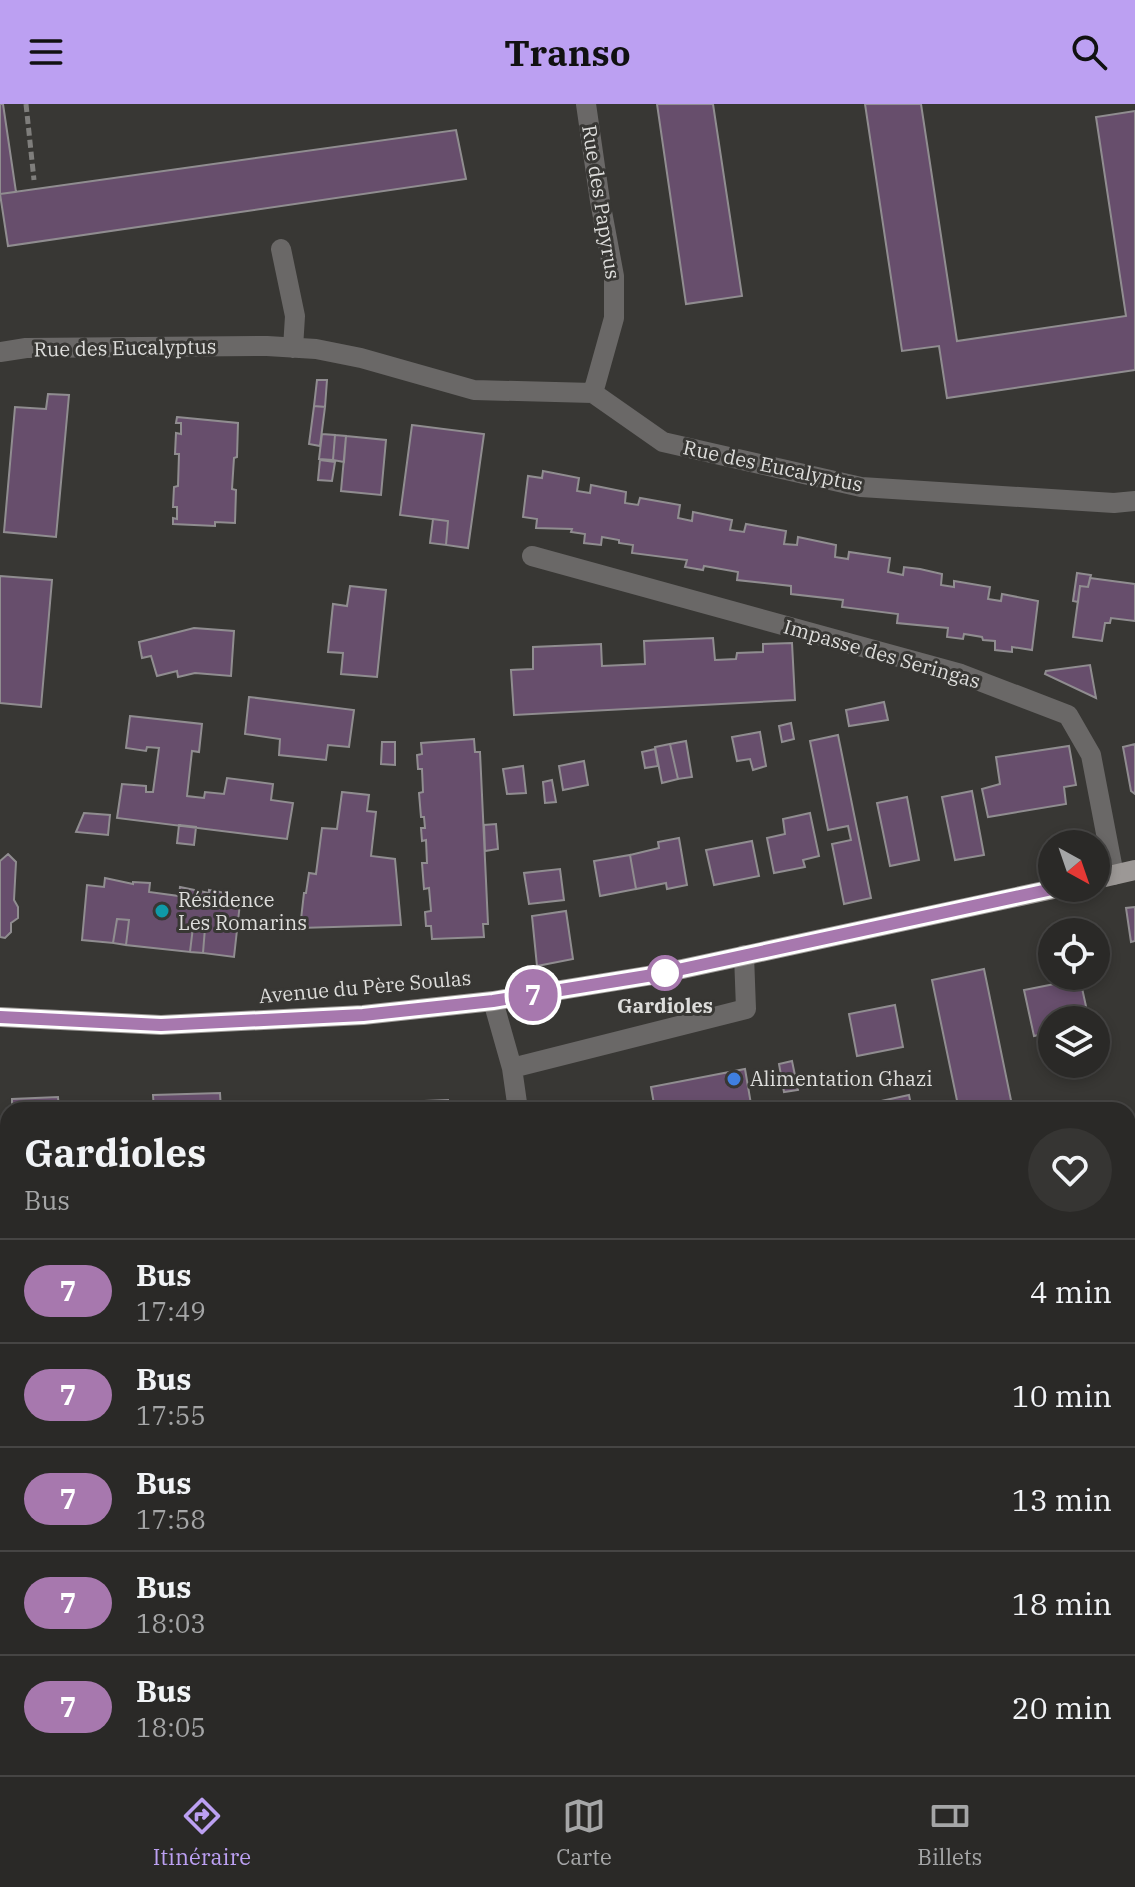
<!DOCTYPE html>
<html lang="fr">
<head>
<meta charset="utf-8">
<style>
	body { margin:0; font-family:"IBM Plex Serif",serif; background:#363533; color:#f1f3f6; height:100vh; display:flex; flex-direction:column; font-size:30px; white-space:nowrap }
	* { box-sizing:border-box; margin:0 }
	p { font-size:26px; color:#a5a6a7 }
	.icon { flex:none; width:44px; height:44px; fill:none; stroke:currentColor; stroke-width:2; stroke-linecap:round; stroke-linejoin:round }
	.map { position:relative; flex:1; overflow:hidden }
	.panel { position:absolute; left:0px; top:998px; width:1136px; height:674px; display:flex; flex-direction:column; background:#2a2927; border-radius:24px 24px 0 0; box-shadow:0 4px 12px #0003,0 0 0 2px #464544 }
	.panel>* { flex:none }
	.badge { padding:0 16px; border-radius:26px; font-size:28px; line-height:52px }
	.needle { width:52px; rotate:140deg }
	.controls { position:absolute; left:1038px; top:726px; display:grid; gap:16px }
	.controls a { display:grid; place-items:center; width:72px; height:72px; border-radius:50%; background:#2a2927; box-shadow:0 4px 12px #0003,0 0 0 2px #464544; font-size:40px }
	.map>.badge { position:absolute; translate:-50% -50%; box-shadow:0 0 0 4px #fff }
	.round { display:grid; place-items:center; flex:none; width:84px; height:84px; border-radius:42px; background:#363533 }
	.overview { display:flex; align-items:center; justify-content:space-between; height:136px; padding:0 24px }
	h1 { font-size:38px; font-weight:700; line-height:60px }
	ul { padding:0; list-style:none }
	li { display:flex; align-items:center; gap:24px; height:104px; padding:0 24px; border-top:2px solid #464544 }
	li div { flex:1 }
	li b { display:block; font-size:30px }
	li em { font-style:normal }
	li .badge { min-width:88px; font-weight:700; text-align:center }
	header { display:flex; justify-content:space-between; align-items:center; height:104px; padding:0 24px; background:#bca0f2; color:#111; font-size:36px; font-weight:700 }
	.tabs { display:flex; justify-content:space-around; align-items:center; height:112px; border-top:2px solid #464544; background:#2a2927; font-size:22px; color:#a5a6a7 }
	.tabs a { display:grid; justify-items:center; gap:4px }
	.tabs .on { color:#bca0f2 }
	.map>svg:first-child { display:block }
</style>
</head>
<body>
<header><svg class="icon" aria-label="menu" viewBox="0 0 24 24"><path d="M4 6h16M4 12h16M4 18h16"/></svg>Transo<svg class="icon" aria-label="search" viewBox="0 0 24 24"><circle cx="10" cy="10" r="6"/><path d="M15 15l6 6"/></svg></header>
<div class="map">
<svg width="1135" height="1671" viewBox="0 0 1135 1671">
	<rect width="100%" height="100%" fill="#383734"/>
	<!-- green -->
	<path fill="#5c6644" d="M0,1497l8,7v117l-8,-5z"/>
	<!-- water -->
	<path fill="#13223e" d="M65,1664h741l7,7h-741z"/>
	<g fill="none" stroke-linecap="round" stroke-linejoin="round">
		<!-- stream -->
		<path stroke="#13223e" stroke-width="9" d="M0,1528l8,8"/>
	</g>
	<!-- building -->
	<path fill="#674e6c" stroke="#908d90" stroke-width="2" d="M0,0h3l13,88 -16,2z
		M657,0h56l29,192 -56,8z
		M865,0h56l36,237 169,-25 -30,-199 39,-6v259l-188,28 -8,-52 -37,5z
		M456,26l10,49 -458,67 -8,-52z
		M317,276h10l-2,27 -11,-1z
		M48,290l21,1 -13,142 -52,-5 11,-125 31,2z
		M314,302l11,1 -5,39 -11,-2z
		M177,313l61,6 -1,34 -3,1 -2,31 4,1 -1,33 -20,-1v4l-42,-2v-6l4,1v-12h-4l1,-20 4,-1 1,-32h-4l1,-21 5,1v-11h-5z
		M412,321l72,9 -16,114 -22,-3 2,-24 -48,-6z
		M322,330l13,1 -2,25 -14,-1z
		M335,331l11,1 -2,26 -11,-2z
		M346,332l40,4 -5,55 -40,-4z
		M320,356l15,2 -3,19 -14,-1z
		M543,367l36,7 -2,13 13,2 1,-8 35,7 -1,11 13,2 2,-7 40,7 -2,13 14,3 1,-9 39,8 -2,10 14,2 2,-8 40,7 -2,13 13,1 1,-8 38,8 -1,12 13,2 1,-7 41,6 -2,14 15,3 1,-8 16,2 22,5 -1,11 13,2v-6l36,6 -2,12 13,2 1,-7 36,7 -6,49 -20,-3v5l-17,-2v-9l-12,-1 -1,-3 -18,-3 -1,5 -16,-2 1,-9 -51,-5 1,-9 -56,-7 1,-7 -52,-6v-8l-54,-6 1,-8 -34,-6 -1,4 -18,-3 2,-7 -55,-7 1,-8 -14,-2v-3l-17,-3 -1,8 -17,-2 1,-9 -14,-2 1,-3 -36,-1 1,-9 -14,-2 5,-41 14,2z
		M433,415l15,2 -2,24 -16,-2z
		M1077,469l14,2 -3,12 -8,-1 -2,16 -5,-1z
		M0,472l52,4 -11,127 -41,-4z
		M1090,474l45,6v37l-24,-3 -1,5h-5l-3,18 -29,-4 7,-51 8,1z
		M350,482l36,4 -9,87 -36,-3 2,-21 -15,-1 5,-48 14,2z
		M194,524l40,3 -3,45 -36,-3 -17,4 -1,-6 -20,5 -6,-20 -9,2 -3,-16z
		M713,534l2,22 21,-1 1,-6 26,-1v-8l29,-1 3,57 -281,15 -3,-45 22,-1v-22l68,-3 1,22 43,-2 -1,-23z
		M1090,561l6,33 -51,-24 1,-3z
		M249,593l105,13 -5,37 -21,-2 -2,15 -47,-5 1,-16 -35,-5z
		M884,598l4,18 -39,6 -3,-16z
		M130,612l72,8 -3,28 -7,-1 -5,45 17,2 1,-6 19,2 3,-16 46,6 -2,16 22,3 -6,36 -170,-21 5,-34 24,2v6h7l6,-44 -12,-1 -1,4 -20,-3z
		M791,619l3,16 -12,3 -3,-16z
		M760,628l6,34 -13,4 -3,-11 -13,2 -5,-24z
		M838,631l33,163 -27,6 -12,-60 19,-4 -3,-14 -20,4 -18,-89z
		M474,635l1,13h5l8,172h-5l1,13 -52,2 -1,-13h-5l-1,-14 6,-1 -2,-23 -5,1 -2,-26h5l-1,-23 -4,1 -1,-13h4l-1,-11h-3l-2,-24 4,-1 -1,-23h-4l-1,-14 5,-1 -1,-11z
		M686,637l6,36 -14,2 -8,-35z
		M382,638h13v23l-14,-1z
		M670,640l8,35 -16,4 -7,-36z
		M1135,640v50l-4,-3 -8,-44z
		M1069,642l7,39 -12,2 2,17 -78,13 -6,-28 18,-5 -4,-27z
		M655,645l3,17 -13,2 -3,-16z
		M584,657l4,24 -25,5 -4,-24z
		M523,662l3,27 -19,1 -4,-25z
		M552,676l4,22 -11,1 -2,-21z
		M972,687l12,64 -29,5 -13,-63z
		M342,688l27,3 -2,16 9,1 -5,44 24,3 6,66 -101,3 4,-35h2l3,-20 7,1 6,-46 15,1z
		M907,693l12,63 -29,6 -13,-63z
		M84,709l26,2 -2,20 -32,-3z
		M810,709l9,43 -16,4 2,7 -31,6 -7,-35 18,-4 -2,-15z
		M496,720l2,25 -13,2 -1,-26z
		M179,721l17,2 -2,18 -17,-2z
		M679,734l8,47 -20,4 -1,-6 -30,6 -6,-34 29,-7 -1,-6z
		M752,737l7,35 -45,9 -8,-35z
		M8,750l8,8 -2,38 4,7v11l-7,5v9l-6,6 -5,-1v-76z
		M630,751l6,34 -36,7 -6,-35z
		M560,765l4,31 -35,4 -5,-31z
		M105,774l28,6v-2l17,1 -1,9 30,4 1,-9 29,6v-3l17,3 -1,9 15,1 -6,54 -31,-4 2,-25 -12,-1 -3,25 -64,-7 3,-25 -12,-1 -4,24 -31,-3 5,-55 17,2z
		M1135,803v34l-4,1 -5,-34z
		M566,807l7,48 -36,7 -5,-50z
		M117,815l12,1 -3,25 -13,-2z
		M193,823l12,1 -2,25 -13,-1z
		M984,865l29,141h-54l-27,-130z
		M1080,875l9,41h-37v12l-18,4 -10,-46z
		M895,901l8,42 -46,9 -8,-42z
		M792,957l6,29 -14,2 -5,-28z
		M745,965l7,41h-97l-4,-23z
		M220,989l1,17h-67l-1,-15z
		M909,991l3,15h-44l14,-3 -1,-6z
		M58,993l1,13h-47v-11z
		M448,996v10h-22l-1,-9z
		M312,999h47v7h-47z
		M0,1202h8v46l-8,1z"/>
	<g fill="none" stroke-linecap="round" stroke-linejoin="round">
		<!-- path -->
		<path stroke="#7f7e7c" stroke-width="5" stroke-dasharray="8 4" stroke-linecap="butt" d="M26,0l8,76
			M0,1455l8,9
			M839,1664l3,7"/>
		<!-- minor -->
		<path stroke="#6a6867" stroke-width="20" d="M586,0l14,97 14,75v42l-21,75
			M281,145l14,67 -2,32
			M0,248l26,-4 241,-2 49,3 45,9 113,32 119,3 70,49 198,45 253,16 21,-2
			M532,452l429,118 107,41 23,40 23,120
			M493,897l19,67 6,42
			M512,964l234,-59 -2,-54"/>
		<!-- major -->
		<path stroke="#9c9896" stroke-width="20" d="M1096,775l39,-9
			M0,913l161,8 202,-10 130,-14 166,-27 399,-86"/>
	</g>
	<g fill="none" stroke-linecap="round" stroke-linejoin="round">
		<!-- line casing -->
		<g stroke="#fff" stroke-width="18">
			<path id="line" d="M0,913l161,8 202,-10 130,-14 166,-27 398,-86"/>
		</g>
		<!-- line -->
		<use href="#line" stroke="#a778ae" stroke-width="12"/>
	</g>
	<!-- markers -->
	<circle fill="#0f9aa8" stroke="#383734" stroke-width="3" cx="162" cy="807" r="8"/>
	<circle fill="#fff" stroke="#a778ae" stroke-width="4" cx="665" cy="869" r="16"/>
	<circle fill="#3f7fe0" stroke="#383734" stroke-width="3" cx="734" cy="975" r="8"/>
	<g text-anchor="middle" stroke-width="6" stroke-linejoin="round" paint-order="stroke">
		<!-- street labels -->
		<g font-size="20" fill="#dddddb" stroke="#383734">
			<text transform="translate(601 98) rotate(81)" y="7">Rue des Papyrus</text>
			<text transform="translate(125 244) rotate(-1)" y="7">Rue des Eucalyptus</text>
			<text transform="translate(773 362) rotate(12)" y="7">Rue des Eucalyptus</text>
			<text transform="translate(882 550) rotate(16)" y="7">Impasse des Seringas</text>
			<text transform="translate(365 883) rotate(-5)" y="7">Avenue du Père Soulas</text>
		</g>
		<!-- poi labels -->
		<g font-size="20" fill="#dddddb" stroke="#383734" text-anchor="start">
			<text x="178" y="803">Résidence<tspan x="178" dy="23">Les Romarins</tspan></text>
			<text x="750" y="982">Alimentation Ghazi</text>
		</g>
		<!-- stop labels -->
		<g font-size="20" font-weight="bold" fill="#dddddb" stroke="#383734">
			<text x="665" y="909">Gardioles</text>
		</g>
	</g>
</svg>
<div class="controls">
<a><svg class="needle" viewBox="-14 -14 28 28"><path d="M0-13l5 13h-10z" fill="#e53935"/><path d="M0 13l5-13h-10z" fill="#a5a6a7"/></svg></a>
<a><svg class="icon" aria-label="locate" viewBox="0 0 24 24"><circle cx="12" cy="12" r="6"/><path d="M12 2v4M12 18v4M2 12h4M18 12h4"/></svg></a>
<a><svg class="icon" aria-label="layers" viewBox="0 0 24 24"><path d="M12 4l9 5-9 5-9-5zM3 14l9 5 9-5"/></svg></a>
</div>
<b class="badge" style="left:533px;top:891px;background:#a778ae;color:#fff">7</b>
<section class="panel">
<div class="overview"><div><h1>Gardioles</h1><p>Bus</p></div><a class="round"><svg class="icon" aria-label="heart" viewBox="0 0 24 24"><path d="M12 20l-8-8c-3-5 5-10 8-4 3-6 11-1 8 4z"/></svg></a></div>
<ul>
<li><span class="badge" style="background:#a778ae;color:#fff">7</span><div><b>Bus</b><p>17:49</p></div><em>4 min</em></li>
<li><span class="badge" style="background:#a778ae;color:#fff">7</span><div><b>Bus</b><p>17:55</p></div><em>10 min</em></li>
<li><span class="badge" style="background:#a778ae;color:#fff">7</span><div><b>Bus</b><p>17:58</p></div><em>13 min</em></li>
<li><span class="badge" style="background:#a778ae;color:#fff">7</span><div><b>Bus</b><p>18:03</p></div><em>18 min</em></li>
<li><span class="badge" style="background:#a778ae;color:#fff">7</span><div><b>Bus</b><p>18:05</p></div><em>20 min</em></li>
</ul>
</section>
</div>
<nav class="tabs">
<a class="on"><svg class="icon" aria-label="directions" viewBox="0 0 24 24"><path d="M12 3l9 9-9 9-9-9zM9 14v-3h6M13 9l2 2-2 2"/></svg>Itinéraire</a>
<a><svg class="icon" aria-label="map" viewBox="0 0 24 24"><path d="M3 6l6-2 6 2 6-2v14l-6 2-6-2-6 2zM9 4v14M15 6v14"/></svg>Carte</a>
<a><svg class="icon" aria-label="tickets" viewBox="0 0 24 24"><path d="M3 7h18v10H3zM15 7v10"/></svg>Billets</a>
</nav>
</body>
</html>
